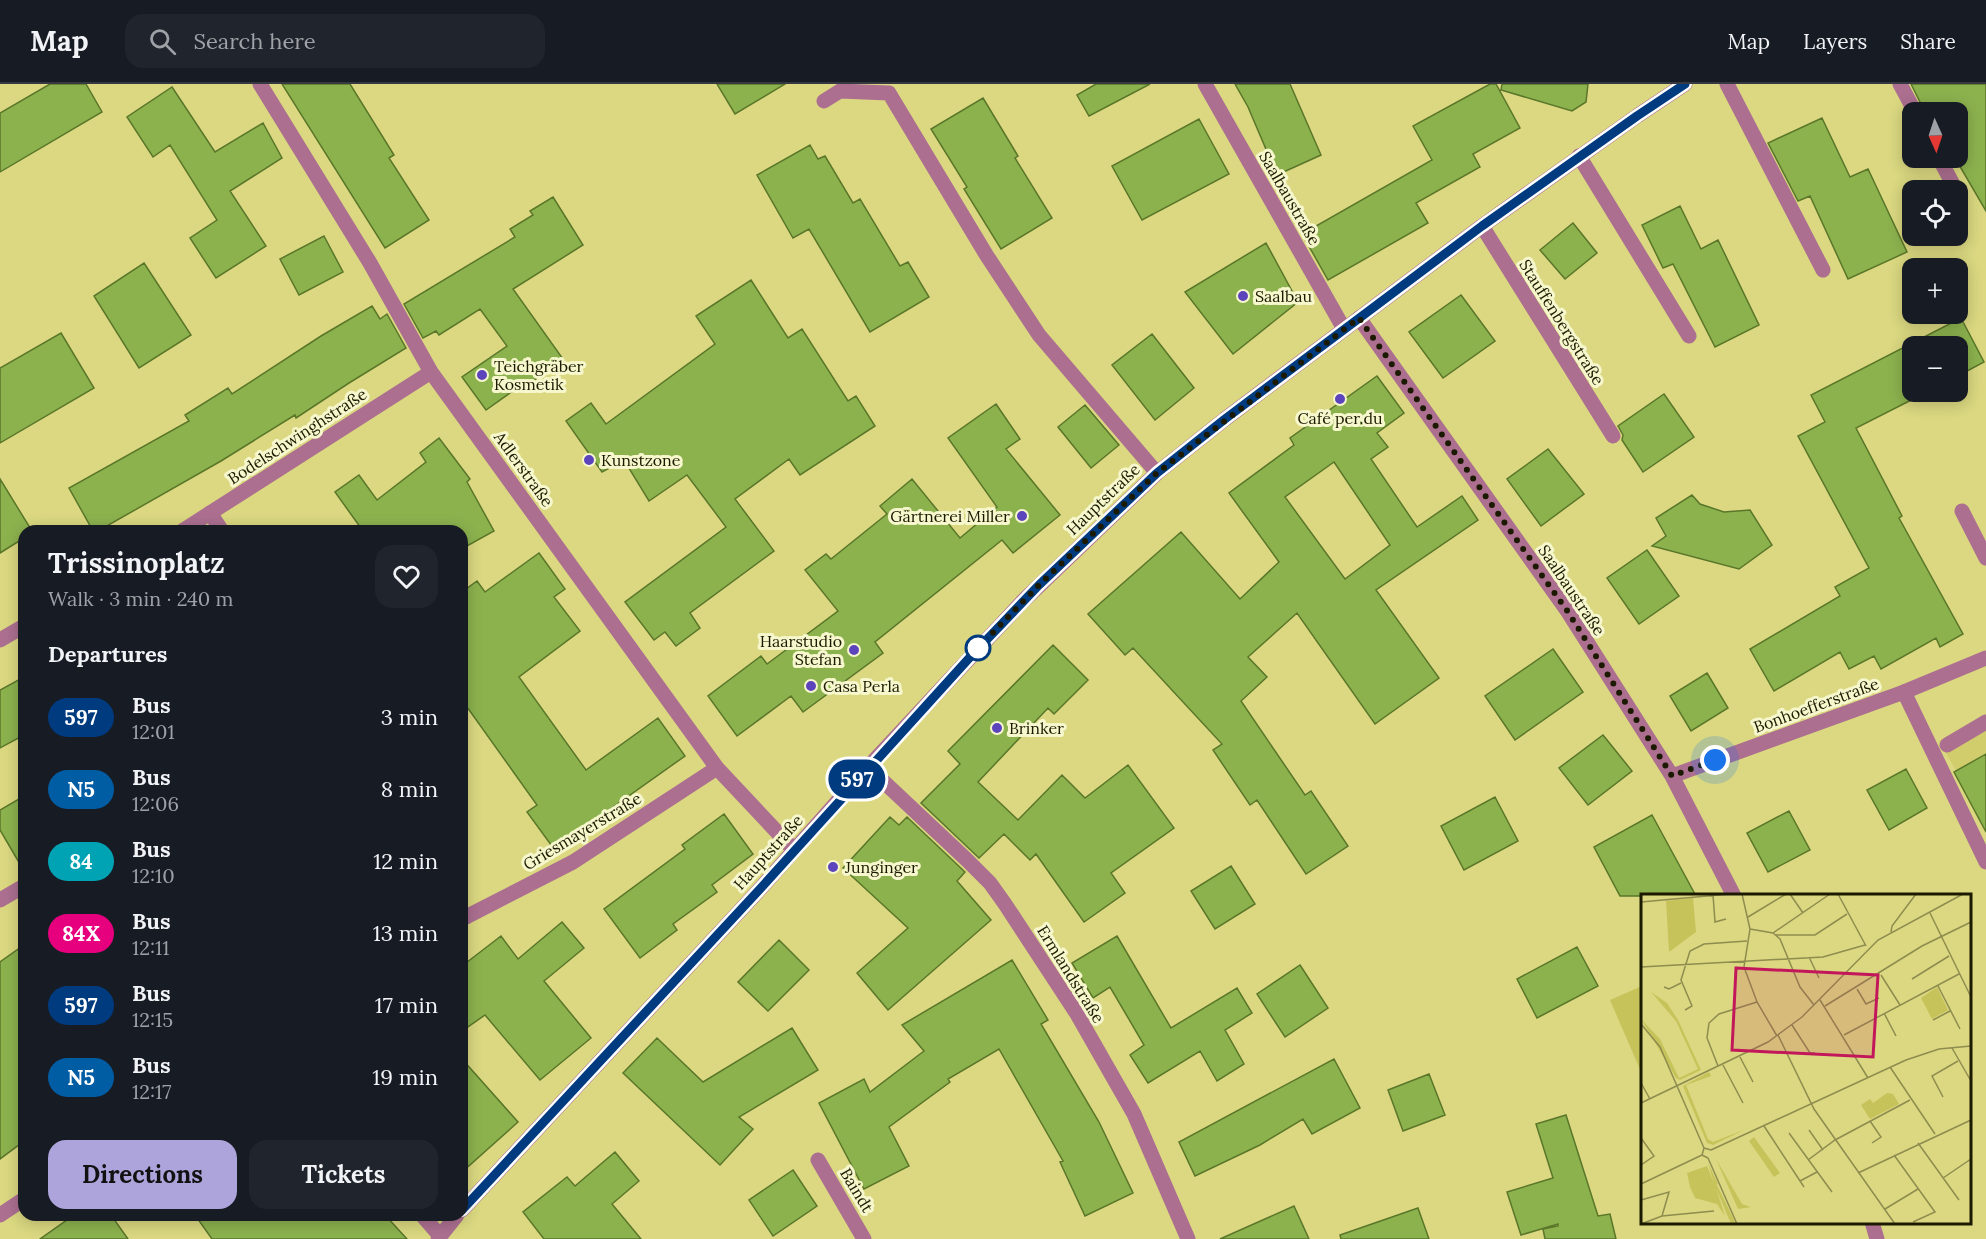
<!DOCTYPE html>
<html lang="en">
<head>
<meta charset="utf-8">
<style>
	body { margin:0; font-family:Lora,serif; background:#20242c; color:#f1f3f6; height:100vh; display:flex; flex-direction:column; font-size:22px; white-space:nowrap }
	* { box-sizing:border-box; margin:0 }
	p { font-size:20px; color:#9ea1a6 }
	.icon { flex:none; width:33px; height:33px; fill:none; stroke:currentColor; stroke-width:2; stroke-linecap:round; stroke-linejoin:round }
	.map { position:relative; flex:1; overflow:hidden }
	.panel { position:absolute; left:18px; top:441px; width:450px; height:696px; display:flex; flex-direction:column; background:#171b24; border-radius:18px; box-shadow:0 3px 15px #0003 }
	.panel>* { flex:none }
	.badge { padding:0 12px; border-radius:20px; font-size:21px; line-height:39px }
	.needle { width:39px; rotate:177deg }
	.tools { position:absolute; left:1902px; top:18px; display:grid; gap:12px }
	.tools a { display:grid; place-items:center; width:66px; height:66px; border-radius:12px; background:#171b24; box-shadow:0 3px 15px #0003; font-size:30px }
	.you { position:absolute; width:30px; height:30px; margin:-15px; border:4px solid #fff; border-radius:50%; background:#1a73e8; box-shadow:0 0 0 9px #1a73e833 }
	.map>.badge { position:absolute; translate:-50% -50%; box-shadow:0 0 0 3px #fff }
	h2 { padding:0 30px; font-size:22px; line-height:54px }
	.round { display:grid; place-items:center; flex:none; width:63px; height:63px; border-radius:18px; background:#20242c }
	.summary { display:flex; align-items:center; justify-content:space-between; height:102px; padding:0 30px }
	h1 { font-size:28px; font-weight:800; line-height:45px }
	.button { display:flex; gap:12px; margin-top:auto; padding:12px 30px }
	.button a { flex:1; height:69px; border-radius:18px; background:#aea4dc; color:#111; font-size:24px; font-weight:800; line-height:69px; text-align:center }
	.button a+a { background:#20242c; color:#f1f3f6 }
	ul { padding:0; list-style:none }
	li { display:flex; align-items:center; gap:18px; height:72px; padding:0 30px }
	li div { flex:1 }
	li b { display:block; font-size:22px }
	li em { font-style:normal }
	li .badge { min-width:66px; font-weight:700; text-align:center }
	header { display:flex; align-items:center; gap:36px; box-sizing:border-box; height:84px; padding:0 30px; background:#171b24; border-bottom:2px solid #363941 }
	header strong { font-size:28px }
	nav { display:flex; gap:33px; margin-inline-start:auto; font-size:21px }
	.search { width:420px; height:54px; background:#20242c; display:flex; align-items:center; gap:15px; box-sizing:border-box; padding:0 21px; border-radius:18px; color:#9ea1a6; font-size:22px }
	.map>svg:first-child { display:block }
</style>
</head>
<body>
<header>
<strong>Map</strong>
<div class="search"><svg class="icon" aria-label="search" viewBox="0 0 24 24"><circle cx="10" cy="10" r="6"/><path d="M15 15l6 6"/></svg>Search here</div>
<nav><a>Map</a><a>Layers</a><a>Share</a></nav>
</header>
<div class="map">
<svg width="1986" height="1155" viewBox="0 0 1986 1155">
	<rect width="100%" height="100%" fill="#dbd881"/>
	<!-- built -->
	<path fill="#d1cd6c" d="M1986,630v69l-17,10 -30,-52z"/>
	<!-- green -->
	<path fill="#c7c35b" d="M1642,902v88l-32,-74z"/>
	<!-- building -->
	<path fill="#8cb24e" stroke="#5a7629" stroke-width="1.5" fill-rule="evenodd" d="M50,0h36l16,28 -102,60v-59z
		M282,0h68l44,71 -5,3 40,62 -44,28z
		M717,0h68l-50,30z
		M1096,0h54l-61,32 -12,-21z
		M1235,0h55l31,71 -44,20 -29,-68z
		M1490,0h6l24,44 -47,26 7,13 -64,36 12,20 -100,57 -26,-46 130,-74 -19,-34z
		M1502,0h86l-2,18 -14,9 -71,-21z
		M1911,0h75v127l-31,-53h3v-46h-33z
		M172,3l43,65 48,-29 19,35 -52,33 36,55 -50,32 -26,-40 27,-18 -47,-75 -17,12 -26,-40z
		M983,14l35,58 -3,2 37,60 -51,31 -37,-60 3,-2 -36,-58z
		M1822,34l28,59 18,-8 39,83 -59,27 -38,-83 -12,5 -30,-58z
		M1199,35l30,55 -87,46 -30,-54z
		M810,61l8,14 7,-3 28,47 7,-4 40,67 8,-4 21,35 -59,35 -61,-103 -16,9 -36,-63z
		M553,113l30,48 -70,44 50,70 -34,25 -2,-3 -41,29 -24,-33 45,-31 -27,-37 -41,26 -3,-4 -13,7 -19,-34 111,-67 -5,-8 23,-14 -3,-4z
		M1680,122l21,43 17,-9 41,85 -44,22 -42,-83 -10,4 -21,-43z
		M1573,139l24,30 -32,26 -25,-29z
		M324,152l19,36 -44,23 -19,-36z
		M1266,159l32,59 -65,52 -48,-62z
		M144,179l47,72 -52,33 -45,-72z
		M751,196l37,58 14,-9 46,72 8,-5 19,30 -75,49 -11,-16 -54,40 39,52 -84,62 10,15 -24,18 -11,-14 -11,8 -29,-38 101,-75 -39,-52 -38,26 -25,-41 -22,12 -36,-51 25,-18 15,21 109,-80 -19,-28z
		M1461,211l34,46 -52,37 -34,-46z
		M372,222l8,13 7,-5 19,34 -57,35 -53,35 -1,-3 -74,46 -123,70h-5l-24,-43 120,-67 -4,-6 43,-27 4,6 89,-58z
		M1961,234l23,44 -26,14v-30h-46v46h15l-71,36 46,88 -3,2 64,116 -23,13 -4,-9 -55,31 -7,-13 -25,13 -9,-17 -66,39 -24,-42 90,-53 -5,-9 34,-19 -71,-132 27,-14 -14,-27z
		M61,249l33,55 -94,55v-75z
		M1152,250l42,54 -39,32 -43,-55z
		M1377,292l27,37 -27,20 11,14 -17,12 46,68 45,-31 16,24 -102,70 63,88 -64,46 -78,-111 -49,44 19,20 -26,24 64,94 6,-4 37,55 -42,28 -49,-74 -7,5 -37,-55 9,-6 -89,-96 -8,7 -37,-41 93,-82 59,67 39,-37 -50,-69 65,-48 -4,-7zM1334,378l56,83 -45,34 -60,-82z
		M1664,310l30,43 -51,35 -21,-32 1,-5 -5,-9z
		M996,320l24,35 -14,10 54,66 -47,38 -11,-13 -127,102 8,11 -80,59 -12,-16 -54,40 -29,-40 53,-40 6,8 71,-53 -33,-41 21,-16 5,5 56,-45 -7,-8 32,-27 48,59 37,-31 -49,-69z
		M1085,321l34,40 -28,23 -33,-41z
		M439,354l31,41 -3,3 27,49 -27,15 -5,-9v-6h-99l-28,-39 24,-17 18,25 49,-38 -6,-9z
		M1548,365l36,45 -43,32 -34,-47z
		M0,395l32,52h-8v7l-24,15z
		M1692,411l8,9 24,8 26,-2 22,35 -33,24 -87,-23 14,-10 -10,-18z
		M1647,466l32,46 -40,28 -32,-46z
		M539,469l26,36 -11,8 26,34 -61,46 67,93 72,-52 27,38 -131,93 -27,-37 10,-7 -75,-105v-108l15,-11 8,11z
		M1053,561l35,35 -34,34 -6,-6 -70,74 40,38 44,-45 23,23 43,-33 46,63 -63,45 14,20 -41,29 -48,-68 -6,6 -26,-26 -25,24 -58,-55 39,-39 -12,-13z
		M1553,565l30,43 -68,48 -30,-44z
		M1707,589l21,35 -37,23 -21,-35z
		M24,593v58l-24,13v-58z
		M1603,651l29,36 -44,34 -29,-37z
		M1986,670v78l-32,-60z
		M1906,685l21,39 -38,22 -22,-40z
		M24,712v75l-24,-41v-20z
		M1495,713l23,44 -54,29 -23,-44z
		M1789,727l21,39 -42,22 -21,-39z
		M724,730l29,40 -41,31 5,7 -44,32 4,6 -37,28 -36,-49 81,-60 -3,-4z
		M1652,731l44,81h-76l-26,-49z
		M890,733l9,8 8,-8 58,55 -8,9 34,39 -103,90 -31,-37 51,-45 -65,-60z
		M1231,782l24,38 -40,25 -24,-38z
		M562,838l22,26 -40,33 47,57 -51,42 -55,-65 -23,16v-65l39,-30 17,23z
		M1117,852l54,92 66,-40 15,25 -27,17 19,34 -27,17 -17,-30 -52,32 -18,-28 14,-10 -34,-58 -17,11 -21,-35z
		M779,856l30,30 -41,41 -30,-29z
		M24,861v196l-24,18v-197z
		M1577,863l21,39 -61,32 -20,-39z
		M1012,876l36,60 -7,4 58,98 34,71 -48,23 -25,-54 3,-1 -64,-112 -51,30 2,3 -61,45 20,39 -45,23 -45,-86 45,-24 6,13 54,-41 -22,-26z
		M1300,881l28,43 -43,29 -28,-43z
		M792,944l26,42 -79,47 14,12 -33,36 -97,-92 34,-35 46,44z
		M462,975l56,63 -56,50z
		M1334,975l26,49 -48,26 -9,-15 -43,26 -65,31 -16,-34z
		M1429,990l16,41 -42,16 -15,-41z
		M1566,1031l32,101 12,-2 6,25h-71l-2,-10 15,-3v-2l-37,11 -14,-43 46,-14 -17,-54z
		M615,1068l24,29 -27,23 29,35h-97l-21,-27 44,-35 8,9z
		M793,1086l24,36 -44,30 -24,-36z
		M1294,1122l15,33h-89z
		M1418,1124l11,31h-88l-1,-4z
		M74,1131h37l17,24h-88z
		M195,1131h190l22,24h-195z"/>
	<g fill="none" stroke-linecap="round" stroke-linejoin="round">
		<!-- service -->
		<path stroke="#ac6f90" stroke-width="15" d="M1727,0l96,186
			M1900,0l15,28
			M1579,72l110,180
			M1939,74l17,32
			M1482,142l131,210
			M1962,427l24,47
			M210,429l12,18
			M1904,608l82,170
			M1947,661l39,-23
			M422,1131l18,21"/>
		<!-- minor -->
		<path stroke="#ac6f90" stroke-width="15" d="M260,0l110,179 61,109 286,396 77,82
			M1205,0l139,245
			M824,17l16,-10 49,2 98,163 52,79 118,138
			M1359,234l209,294 104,164 62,120
			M182,447l249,-159
			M0,556l24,-14
			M868,683l99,93 23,23 15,21 72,110 57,100 54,125
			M1672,692l232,-84 82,-34
			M0,816l24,-14
			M462,835l111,-57 144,-94
			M818,1076l46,79
			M0,1131l24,-16
			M1872,1138l5,17"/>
		<!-- tertiary -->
		<path stroke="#ac6f90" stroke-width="15" d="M462,1126l298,-321 108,-122 154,-165 135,-129 68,-54 257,-193 155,-110 48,-32
			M438,1155l19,-24"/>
	</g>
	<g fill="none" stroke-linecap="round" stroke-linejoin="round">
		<!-- line casing -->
		<g stroke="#fff" stroke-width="14">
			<path id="line" d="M462,1126l298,-321 212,-234 67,-70 118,-112 68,-54 257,-193 155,-110 48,-32"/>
		</g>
		<!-- line -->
		<use href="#line" stroke="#003b80" stroke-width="9"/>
		<!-- walk -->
		<path stroke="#1b1a01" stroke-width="6" stroke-dasharray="0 10.8" d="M978,564l61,-63 118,-112 202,-155 209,294 104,164 43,-16"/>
	</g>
	<!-- markers -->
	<g fill="#5c44bc" stroke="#f7f7cd" stroke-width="2">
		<circle cx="1243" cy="212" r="6"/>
		<circle cx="482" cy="291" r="6"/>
		<circle cx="1340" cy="315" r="6"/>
		<circle cx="589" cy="376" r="6"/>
		<circle cx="1022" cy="432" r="6"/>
		<circle cx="854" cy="566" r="6"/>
		<circle cx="811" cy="602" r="6"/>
		<circle cx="997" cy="644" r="6"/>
		<circle cx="833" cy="783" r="6"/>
	</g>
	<circle fill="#fff" stroke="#003b80" stroke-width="3" cx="978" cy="564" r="12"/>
	<g text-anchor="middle" stroke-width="6" stroke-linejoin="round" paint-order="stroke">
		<!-- street labels -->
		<g font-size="16" fill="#1b1a01" stroke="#f7f7cd">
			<text transform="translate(1290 114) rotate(60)" y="6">Saalbaustraße</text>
			<text transform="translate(1562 238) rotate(58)" y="6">Stauffenbergstraße</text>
			<text transform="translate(297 352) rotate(-33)" y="6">Bodelschwinghstraße</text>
			<text transform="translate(524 385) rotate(54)" y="6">Adlerstraße</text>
			<text transform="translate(1103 415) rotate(-44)" y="6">Hauptstraße</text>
			<text transform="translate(1572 506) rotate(56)" y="6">Saalbaustraße</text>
			<text transform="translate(1816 621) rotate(-20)" y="6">Bonhoefferstraße</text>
			<text transform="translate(582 747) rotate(-31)" y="6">Griesmayerstraße</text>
			<text transform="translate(768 768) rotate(-48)" y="6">Hauptstraße</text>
			<text transform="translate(1071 890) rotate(58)" y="6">Ermlandstraße</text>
			<text transform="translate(857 1106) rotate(59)" y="6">Baindt</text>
		</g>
		<!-- poi labels -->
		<g font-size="16" fill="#1b1a01" stroke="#f7f7cd" text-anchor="start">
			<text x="1255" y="218">Saalbau</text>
			<text x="494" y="288">Teichgräber<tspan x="494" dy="18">Kosmetik</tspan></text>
			<text x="1340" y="340" text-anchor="middle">Café per.du</text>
			<text x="601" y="382">Kunstzone</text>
			<text x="1010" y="438" text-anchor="end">Gärtnerei Miller</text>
			<text x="842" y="563" text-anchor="end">Haarstudio<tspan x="842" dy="18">Stefan</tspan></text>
			<text x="823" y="608">Casa Perla</text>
			<text x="1009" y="650">Brinker</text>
			<text x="845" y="789">Junginger</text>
		</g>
	</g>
	<!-- overview -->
	<g transform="translate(1641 810)">
		<rect width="330" height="330" fill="#dbd881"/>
		<path d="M52,4l3,34 -27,20 -3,-51zM296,93l11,23 -16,9 -11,-21zM10,98l16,11 11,17 23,50 -21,10 -4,-2 -35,-59 19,20 19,39 19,-9 -22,-48zM68,178l2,4 -25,9 22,54 5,3 33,-13 -33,16 -6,-2 -24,-57zM246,199l6,1 6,10 -29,15 -9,-14 9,-6 3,4zM113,243l26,36 -6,4 -25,-36zM75,265l26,45 9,3 -13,2zM67,269l10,21 -3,2 2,-1 19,39h-5l-15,-36 9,28 -8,-12 -22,-6 -5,-11 -3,-14 20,-7 7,17z" fill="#c7c35b"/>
		<path fill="none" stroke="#8e8c4e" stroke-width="1.5" d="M101,0l8,35 -6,38 13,35 20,34M149,0l13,19M197,0l28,52M72,1l2,27 11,-3M0,8l88,-8M289,19l41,84M107,23l38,-23M109,35l23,4 7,6 20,48 14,18M250,38l1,-6 24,-32M132,39l57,-39M135,41h39l32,-21M168,63l10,21M0,73l182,-10 42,-12M240,81l19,30M271,85l37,-23M297,92l22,43M23,93l5,2 12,-6M216,95l9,15 13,-6M179,106l48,78M184,112l97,-60 49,-24M44,116l7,-4 -11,-26 9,-29 14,-7 43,-3M243,119l12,23M292,126l17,-9M0,130l19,23 44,101M151,131l18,28h5M137,141l36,74 81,115M203,141l115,-61M311,154l19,33M99,163l13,25M82,171l20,38M77,172l-11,-28 2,-15 10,-9 38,-12M249,173l45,67M0,189l9,16M302,203l-11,-21 26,-15M0,209l127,-61 34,-25 76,-77 85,-46M229,227l11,16 -9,6M123,232l40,61M168,236l14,20M148,239l43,59M0,244l13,18 -13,9M277,249l41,57M70,256l195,-90 33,-11 32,-3M70,256l-7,-2 -2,7 6,3 29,66M253,261l41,57 -22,10M167,266l27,-20 75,-40M217,279l113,-53M302,284l28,-19M159,287l17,-9M0,290l61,-29M0,306l28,-8 -7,24M244,315l33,-20M0,330l21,-8 52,-5"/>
		<path fill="#c2185b" fill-opacity="0.15" stroke="#c2185b" stroke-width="3" d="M95,74l142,7 -5,82 -141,-7z"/>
		<rect width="330" height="330" fill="none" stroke="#1b1a01" stroke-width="3"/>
	</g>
</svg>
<div class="tools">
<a><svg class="needle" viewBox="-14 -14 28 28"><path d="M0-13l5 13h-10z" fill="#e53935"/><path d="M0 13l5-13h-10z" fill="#9ea1a6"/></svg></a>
<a><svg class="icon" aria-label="locate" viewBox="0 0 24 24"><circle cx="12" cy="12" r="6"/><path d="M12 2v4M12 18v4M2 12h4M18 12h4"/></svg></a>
<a>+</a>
<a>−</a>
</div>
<div class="you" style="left:1715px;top:676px"></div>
<b class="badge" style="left:857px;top:695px;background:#003b80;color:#fff">597</b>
<section class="panel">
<div class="summary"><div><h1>Trissinoplatz</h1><p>Walk · 3 min · 240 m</p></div><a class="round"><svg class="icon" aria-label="heart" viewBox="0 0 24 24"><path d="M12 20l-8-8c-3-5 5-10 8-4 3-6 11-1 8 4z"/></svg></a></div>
<h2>Departures</h2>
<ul>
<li><span class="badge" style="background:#003b80;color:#fff">597</span><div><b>Bus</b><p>12:01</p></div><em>3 min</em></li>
<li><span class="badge" style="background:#005da3;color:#fff">N5</span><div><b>Bus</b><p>12:06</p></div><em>8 min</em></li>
<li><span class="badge" style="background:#00a3b4;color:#fff">84</span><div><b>Bus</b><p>12:10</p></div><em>12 min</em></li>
<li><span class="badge" style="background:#e6007e;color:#fff">84X</span><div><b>Bus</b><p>12:11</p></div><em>13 min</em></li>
<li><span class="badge" style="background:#003b80;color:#fff">597</span><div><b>Bus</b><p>12:15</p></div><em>17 min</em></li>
<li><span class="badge" style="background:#005da3;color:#fff">N5</span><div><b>Bus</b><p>12:17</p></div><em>19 min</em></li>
</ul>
<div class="button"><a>Directions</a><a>Tickets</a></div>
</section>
</div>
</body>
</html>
